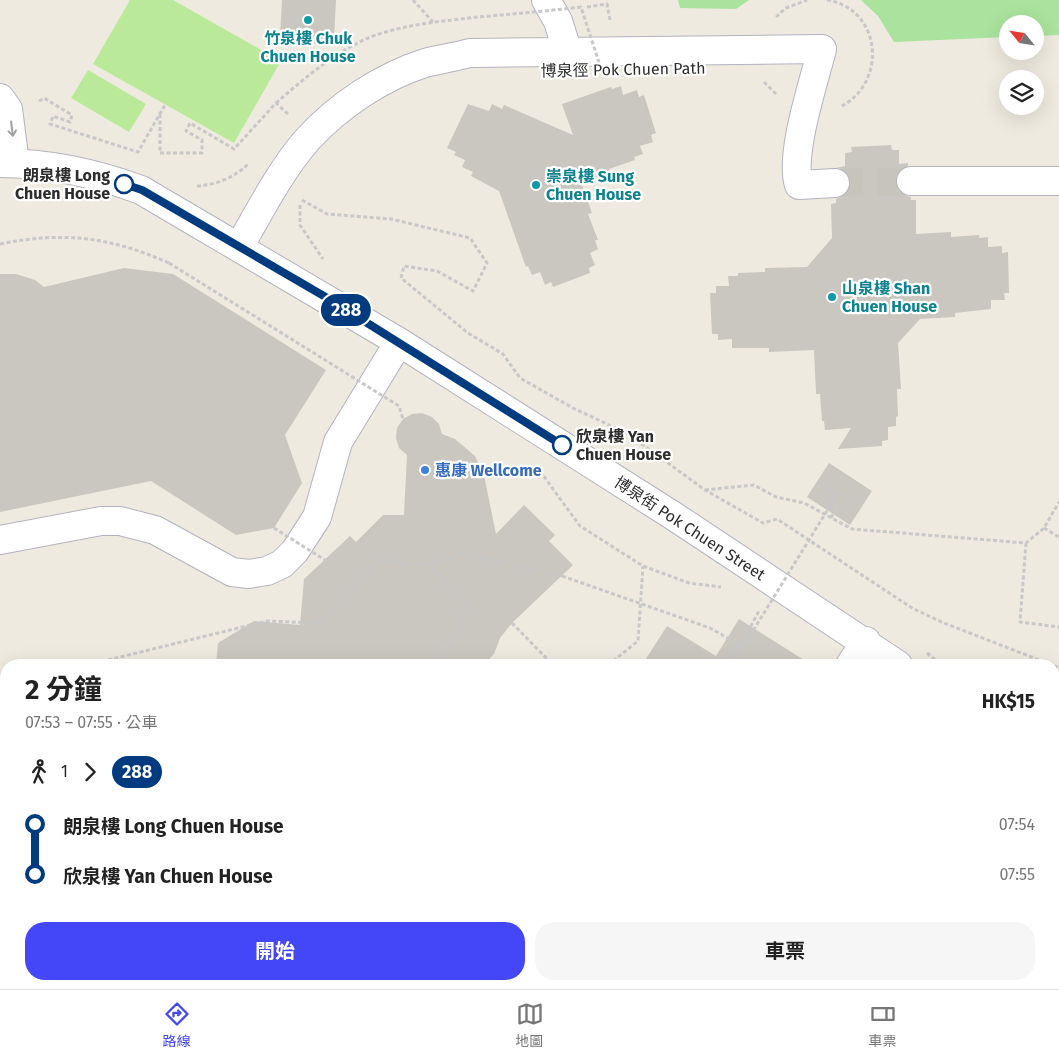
<!DOCTYPE html>
<html lang="zh-TW">
<head>
<meta charset="utf-8">
<style>
	body { margin:0; font-family:"Fira Sans","Noto Sans TC",sans-serif; background:#f6f6f6; color:#222; height:100vh; display:flex; flex-direction:column; font-size:19px; white-space:nowrap }
	* { box-sizing:border-box; margin:0 }
	p { font-size:16px; color:#767676 }
	.icon { flex:none; width:28px; height:28px; fill:none; stroke:currentColor; stroke-width:2; stroke-linecap:round; stroke-linejoin:round }
	.map { position:relative; flex:1; overflow:hidden }
	.drawer { position:absolute; left:0px; top:659px; width:1060px; height:331px; display:flex; flex-direction:column; background:#fff; border-radius:20px 20px 0 0; box-shadow:0 5px 20px #0002 }
	.drawer>* { flex:none }
	.badge { padding:0 10px; border-radius:16px; font-size:18px; line-height:32px }
	.needle { width:32px; rotate:300deg }
	.controls { position:absolute; left:999px; top:15px; display:grid; gap:10px }
	.controls a { display:grid; place-items:center; width:45px; height:45px; border-radius:50%; background:#fff; box-shadow:0 5px 20px #0002; font-size:25px }
	.map>.badge { position:absolute; translate:-50% -50%; box-shadow:0 0 0 2px #fff }
	.legs { display:flex; align-items:center; gap:8px; height:55px; padding:0 25px; font-size:16px }
	.legs p { margin-inline-start:auto }
	.summary { display:flex; align-items:center; justify-content:space-between; height:85px; padding:0 25px }
	h1 { font-size:28px; font-weight:700; line-height:38px }
	.primary-button { display:flex; gap:10px; margin-top:auto; padding:10px 25px }
	.primary-button a { flex:1; height:58px; border-radius:20px; background:#4347f7; color:#fff; font-size:20px; font-weight:700; line-height:58px; text-align:center }
	.primary-button a+a { background:#f6f6f6; color:#222 }
	ul { padding:0 25px; list-style:none }
	li { display:flex; align-items:center; gap:18px; height:50px; font-size:19px }
	li i { display:grid; place-items:center; width:8px; height:100%; margin:0 6px; background:currentColor }
	li i::after { content:''; width:12px; height:12px; margin:-6px; border:4px solid; border-radius:50%; background:#fff }
	li p { margin-inline-start:auto }
	li:first-child i { background:linear-gradient(#0000 50%,currentColor 0) }
	li:last-child i { background:linear-gradient(currentColor 50%,#0000 0) }
	.dock { display:flex; justify-content:space-around; align-items:center; height:70px; border-top:1px solid #e0e0e0; background:#fff; font-size:14px; color:#767676 }
	.dock a { display:grid; justify-items:center; gap:2px }
	.dock .current { color:#4347f7 }
	.map>svg:first-child { display:block }
</style>
</head>
<body>
<div class="map">
<svg width="1059" height="989" viewBox="0 0 1059 989">
	<rect width="100%" height="100%" fill="#eeeadf"/>
	<!-- green -->
	<path fill="#a9e39d" d="M678,0h71l-13,9 -56,-1z
		M861,0h198v35l-24,1v-12h-27l-1,13 -113,5 -16,-26z"/>
	<!-- pitch -->
	<path fill="#baea99" d="M130,0h43l108,61 -47,82 -141,-79z
		M88,70l58,34 -17,28 -58,-34z"/>
	<!-- building -->
	<path fill="#c9c7bf" d="M282,0h54l-2,39h-6l-1,5 -40,-1v-6h-7z
		M621,86l2,9 14,-5 2,7 5,-2 12,38 -5,2 2,7 -13,4 3,8 -9,3 1,3 -26,9 1,4 -29,9 11,31 -4,1 10,26h-3l3,9 -8,4 5,12 -6,3 1,5 -37,14 -2,-5 -6,3 -5,-13 -8,3 -4,-9 -2,1 -27,-76 -28,-15 2,-4 -11,-5 3,-7 -11,-5 2,-3 -9,-4 21,-44 21,7 3,-7 10,5 2,-4 69,30 -11,-31 49,-17 1,2z
		M891,145l1,5h7v14l9,-1v3l-10,7 -3,8 2,7 6,6 8,3v3h5v34l35,-2v5l28,-2v3l9,-1v10l14,-1v7l6,-1 1,41h-5l1,7h-14v9l-36,4v4l-35,2 -22,24 3,46h-4l1,27 -2,1v9l-8,1v13l-6,1v5l-44,3 13,-21 -26,2 -1,-9h-2l-2,-27h-4l-2,-44 -45,2v-4h-37v-9l-14,1v-6h-6l-2,-41h6v-7h13l-1,-10h10v-3l27,-1v-4l42,-1 25,-29 -1,-34 5,-1v-4l8,-3 5,-6 2,-8 -3,-7 -6,-6 -6,-1 9,-2v-13l7,-1 -1,-5z
		M124,268l49,6 153,96 -41,65 17,48 -28,45 -38,7 -85,-54 -151,31v-238h16l19,6 9,7z
		M422,413l10,4 7,7 3,10 13,5 20,17 9,19 12,59 28,-29 31,30 -6,6 24,24 -61,58 -12,15 -6,16 -11,11h-267l2,-22 36,-22 46,4 4,-46 46,-43 6,6 27,-27h21l3,-60 -8,-7 -3,-10 1,-10 6,-9 9,-5z
		M829,463l43,28 -22,34 -43,-28z
		M739,619l73,46h-170l25,-39 49,30z"/>
	<g fill="none" stroke-linecap="round" stroke-linejoin="round">
		<!-- minor-tunnel -->
		<path stroke="#c7c4bb" stroke-width="28" stroke-dasharray="28 14" stroke-linecap="butt" d="M835,183l76,-2"/>
		<!-- minor casing -->
		<g stroke="#b3b3c0" stroke-width="30">
			<path id="minor" d="M546,0l12,21 10,32
				M0,98l8,11 7,54
				M0,163c50,0 95,10 141,27l258,152 273,173 226,150
				M911,181h148
				M239,247c21,-36 41,-76 68,-107 31,-34 74,-63 118,-77 15,-4 30,-6 45,-10l352,-4c-8,33 -33,106 -23,136l36,-2
				M0,540l101,-19h19l35,9 77,42 17,2 18,-3 15,-7 13,-13 22,-34 21,-75 61,-100
				M850,665l16,-24
				M1054,819l5,8
				M730,984l5,5"/>
		</g>
		<!-- path -->
		<path stroke="#c8c8c8" stroke-width="3" stroke-dasharray="4 2.5" stroke-linecap="butt" d="M413,0l20,22
			M827,0c55,9 61,83 13,107
			M587,7l20,-3 3,16
			M776,17l10,-9 21,-8
			M764,82l13,13
			M39,101l5,-3 28,17 -2,7 -17,-6 -3,8 88,28 27,-47
			M160,114v39h42v-13l-16,-9 4,-8 44,26 42,-46 12,11
			M197,186c19,-1 39,-9 52,-23
			M302,200l25,14 64,5 79,19 17,25 -14,28 -36,-20 -33,-5 -3,12 67,55 35,21 17,24 53,30 55,26 77,56 58,33 14,-4 135,89 32,15 108,42
			M300,205v20l23,34
			M0,244c64,-13 110,-7 169,19
			M540,471l40,55 63,40 46,17 32,4
			M828,487l-6,10 19,12 7,-9 -10,-7
			M705,490l49,-5 22,12 28,6 48,26 174,14 18,-15 15,-26
			M831,518l6,-11
			M1044,528l15,9
			M1026,543l-6,79 39,5
			M429,565l34,-12 99,23
			M512,623l41,42
			M927,653l15,12
			M735,655l24,-44
			M733,658l-3,-1 7,-14
			M108,660l159,-39 51,2 13,-9 47,-54 51,5 36,38 -4,26 -33,36
			M608,665l30,-24 5,-75
			M1054,666l5,2
			M0,748l6,-2
			M1054,760l5,5
			M379,984l10,5
			M413,984v5
			M779,984l5,5
			M581,989l4,-5
			M684,989l5,-5"/>
		<!-- minor -->
		<use href="#minor" stroke="#fff" stroke-width="28"/>
		<!-- path-bridge -->
		<path stroke="#c8c8c8" stroke-width="3" stroke-dasharray="4 2.5" stroke-linecap="butt" d="M276,103c30,-26 60,-52 97,-67 34,-12 70,-15 105,-19 35,-3 69,-6 103,-10l23,71
			M169,263l230,143 4,13
			M274,528l51,32
			M562,576l148,52 33,19 95,-154 -10,-6
			M734,650l3,1"/>
	</g>
	<!-- one-way arrows -->
	<defs><path id="oneway-shaft" d="M-6 0H5M1.5-3L5.5 0L1.5 3" fill="none" stroke-width="1.6" stroke-linecap="round" stroke-linejoin="round" transform="scale(1.25)"/></defs>
	<use stroke="#a0a0a0" href="#oneway-shaft" transform="translate(12 129) rotate(83)"/>
	<g fill="none" stroke-linecap="round" stroke-linejoin="round">
		<!-- line-1 casing -->
		<g stroke="#fff" stroke-width="11">
			<path id="line-1" d="M124,184l18,6 187,109 233,146"/>
		</g>
		<!-- line-1 -->
		<use href="#line-1" stroke="#003b80" stroke-width="8"/>
	</g>
	<!-- markers -->
	<g fill="#0f9aa8" stroke="#fff" stroke-width="2">
		<circle cx="308" cy="20" r="5"/>
		<circle cx="536" cy="185" r="5"/>
		<circle cx="832" cy="297" r="5"/>
	</g>
	<g fill="#fff" stroke="#003b80" stroke-width="2.5">
		<circle cx="124" cy="184" r="9"/>
		<circle cx="562" cy="445" r="9"/>
	</g>
	<circle fill="#3f7fe0" stroke="#fff" stroke-width="2" cx="425" cy="470" r="5"/>
	<g text-anchor="middle" stroke-width="4.5" stroke-linejoin="round" paint-order="stroke">
		<!-- culture labels -->
		<g font-size="16" font-weight="bold" fill="#0d838f" stroke="#fff" text-anchor="start">
			<text x="308" y="44" text-anchor="middle">竹泉樓 Chuk<tspan x="308" dy="18">Chuen House</tspan></text>
			<text x="546" y="182">崇泉樓 Sung<tspan x="546" dy="18">Chuen House</tspan></text>
			<text x="842" y="294">山泉樓 Shan<tspan x="842" dy="18">Chuen House</tspan></text>
		</g>
		<!-- street labels -->
		<g font-size="16" fill="#2d2d2d" stroke="#fff">
			<text transform="translate(623 69) rotate(-1)" y="6">博泉徑 Pok Chuen Path</text>
			<text transform="translate(690 528) rotate(33)" y="6">博泉街 Pok Chuen Street</text>
		</g>
		<!-- stop labels -->
		<g font-size="16" font-weight="bold" fill="#2d2d2d" stroke="#fff" text-anchor="end">
			<text x="110" y="181">朗泉樓 Long<tspan x="110" dy="18">Chuen House</tspan></text>
			<text x="576" y="442" text-anchor="start">欣泉樓 Yan<tspan x="576" dy="18">Chuen House</tspan></text>
		</g>
		<!-- shop labels -->
		<g font-size="16" font-weight="bold" fill="#366cbe" stroke="#fff" text-anchor="start">
			<text x="435" y="476">惠康 Wellcome</text>
		</g>
	</g>
</svg>
<div class="controls">
<a><svg class="needle" viewBox="-14 -14 28 28"><path d="M0-13l5 13h-10z" fill="#e53935"/><path d="M0 13l5-13h-10z" fill="#767676"/></svg></a>
<a><svg class="icon" aria-label="layers" viewBox="0 0 24 24"><path d="M12 4l9 5-9 5-9-5zM3 14l9 5 9-5"/></svg></a>
</div>
<b class="badge" style="left:346px;top:310px;background:#003b80;color:#fff">288</b>
<section class="drawer">
<div class="summary"><div><h1>2 分鐘</h1><p>07:53 – 07:55 · 公車</p></div><b>HK$15</b></div>
<div class="legs"><svg class="icon" aria-label="walk" viewBox="0 0 24 24"><circle cx="13" cy="4" r="2"/><path d="M13 8l-2 6 4 7M11 14l-3 7M7 12l3-4h3l4 4"/></svg>1<svg class="icon" aria-label="forward" viewBox="0 0 24 24"><path d="M9 5l7 7-7 7"/></svg><b class="badge" style="background:#003b80;color:#fff">288</b></div>
<ul>
<li><i style="color:#003b80"></i><b>朗泉樓 Long Chuen House</b><p>07:54</p></li>
<li><i style="color:#003b80"></i><b>欣泉樓 Yan Chuen House</b><p>07:55</p></li>
</ul>
<div class="primary-button"><a>開始</a><a>車票</a></div>
</section>
</div>
<nav class="dock">
<a class="current"><svg class="icon" aria-label="directions" viewBox="0 0 24 24"><path d="M12 3l9 9-9 9-9-9zM9 14v-3h6M13 9l2 2-2 2"/></svg>路線</a>
<a><svg class="icon" aria-label="map" viewBox="0 0 24 24"><path d="M3 6l6-2 6 2 6-2v14l-6 2-6-2-6 2zM9 4v14M15 6v14"/></svg>地圖</a>
<a><svg class="icon" aria-label="tickets" viewBox="0 0 24 24"><path d="M3 7h18v10H3zM15 7v10"/></svg>車票</a>
</nav>
</body>
</html>
